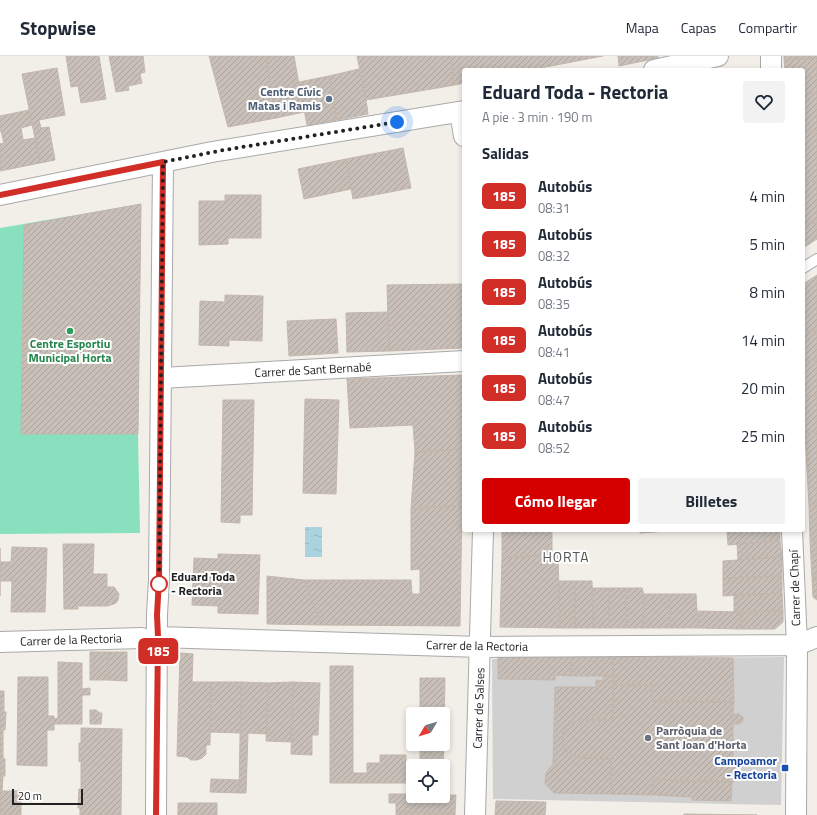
<!DOCTYPE html>
<html lang="es">
<head>
<meta charset="utf-8">
<style>
	body { margin:0; font-family:"Titillium Web",sans-serif; background:#f2f2f3; color:#1f2937; height:100vh; display:flex; flex-direction:column; font-size:15px; white-space:nowrap }
	* { box-sizing:border-box; margin:0 }
	p { font-size:13px; color:#747a83 }
	.icon { flex:none; width:22px; height:22px; fill:none; stroke:currentColor; stroke-width:2; stroke-linecap:round; stroke-linejoin:round }
	.map { position:relative; flex:1; overflow:hidden }
	.drawer { position:absolute; left:462px; top:12px; width:343px; height:464px; display:flex; flex-direction:column; background:#fff; border-radius:4px; box-shadow:0 2px 6px #0003 }
	.drawer>* { flex:none }
	.badge { padding:0 8px; border-radius:6px; font-size:14px; line-height:26px }
	.needle { width:26px; rotate:232deg }
	.tools { position:absolute; left:406px; top:651px; display:grid; gap:8px }
	.tools a { display:grid; place-items:center; width:44px; height:44px; border-radius:4px; background:#fff; box-shadow:0 2px 6px #0003; font-size:20px }
	.scale { position:absolute; left:12px; bottom:10px; width:71px; box-sizing:border-box; padding-left:4px; border:2px solid #222; border-top:0; font-size:11px; line-height:14px; white-space:nowrap; color:#222; -webkit-text-stroke:3px #fff; paint-order:stroke }
	.you { position:absolute; width:20px; height:20px; margin:-10px; border:3px solid #fff; border-radius:50%; background:#1a73e8; box-shadow:0 0 0 6px #1a73e833 }
	.map>.badge { position:absolute; translate:-50% -50%; box-shadow:0 0 0 2px #fff }
	h2 { padding:0 20px; font-size:15px; line-height:36px }
	.round { display:grid; place-items:center; flex:none; width:42px; height:42px; border-radius:4px; background:#f2f2f3 }
	.overview { display:flex; align-items:center; justify-content:space-between; height:68px; padding:0 20px }
	h1 { font-size:19px; font-weight:700; line-height:30px }
	.button { display:flex; gap:8px; margin-top:auto; padding:8px 20px }
	.button a { flex:1; height:46px; border-radius:4px; background:#d40000; color:#fff; font-size:16px; font-weight:700; line-height:46px; text-align:center }
	.button a+a { background:#f2f2f3; color:#1f2937 }
	ul { padding:0; list-style:none }
	li { display:flex; align-items:center; gap:12px; height:48px; padding:0 20px }
	li div { flex:1 }
	li b { display:block; font-size:15px }
	li em { font-style:normal }
	li .badge { min-width:44px; font-weight:700; text-align:center }
	header { display:flex; align-items:center; gap:24px; box-sizing:border-box; height:56px; padding:0 20px; background:#fff; border-bottom:1px solid #e0e1e3 }
	header strong { font-size:19px }
	nav { display:flex; gap:22px; margin-inline-start:auto; font-size:14px }
	.map>svg:first-child { display:block }
</style>
</head>
<body>
<header>
<strong>Stopwise</strong>
<nav><a>Mapa</a><a>Capas</a><a>Compartir</a></nav>
</header>
<div class="map">
<svg width="817" height="759" viewBox="0 0 817 759">
	<defs>
		<pattern id="water-ripples" width="26" height="14" patternUnits="userSpaceOnUse"><rect width="26" height="14" fill="#aad3df"/><path d="M2 4q2-2 4 0t4 0M15 11q2-2 4 0t4 0" fill="none" stroke="#92b5bf"/></pattern>
		<pattern id="building-hatch" width="6" height="6" patternUnits="userSpaceOnUse"><rect width="6" height="6" fill="#c7bfb8"/><path d="M-1 1l2-2M0 6l6-6M5 7l2-2" fill="none" stroke="#aba49e"/></pattern>
	</defs>
	<rect width="100%" height="100%" fill="#f2efe9"/>
	<!-- religious -->
	<path fill="#d0d0d0" d="M784,601l-3,148 -288,-6 -1,-140z"/>
	<!-- pitch -->
	<path fill="#88e0be" d="M141,148l-3,230 2,99 -140,1v-306z"/>
	<!-- water -->
	<path fill="url(#water-ripples)" d="M305,471h17v30h-17z"/>
	<!-- building -->
	<path fill="url(#building-hatch)" stroke="#c4b6ab" d="M66,0h33l7,43 -25,4 -3,-17 -7,1z
		M109,0h34l2,16 -5,2 2,9 -14,3 1,4 -13,2z
		M209,0h57l10,62 -48,9z
		M266,0h28l10,56 -28,6z
		M357,0h93l5,29 -89,15z
		M450,0h153l-73,14h-66v13l-9,2z
		M618,0h40v2l-39,8z
		M784,0h33v2l-33,2z
		M817,2v18l-14,1v-7h-18l-1,-10z
		M57,12l8,47 -26,5 2,8 8,-1 6,33 -15,3 -18,-89z
		M359,13l7,31 2,14 -31,6 -8,-44z
		M329,20l8,44 -30,5 -8,-43z
		M817,20v17l-14,1v-17z
		M817,37v37h-14v-36z
		M29,54l3,15 -11,3 2,12 12,-2 5,25 -40,8v-27l4,-1 -3,-12h-1v-15z
		M803,74h14v51l-14,1z
		M403,92l8,40 -58,11 -7,-40z
		M346,103l5,30 -47,10 -6,-30z
		M817,125v42l-14,1v-42z
		M225,139h36v43h-33v6l-29,1v-44h26z
		M141,148l-3,230h-117l3,-209z
		M817,167v16l-14,9v-24z
		M817,219v56h-14v-47z
		M464,228v64l-75,3 -2,-66z
		M225,239l38,1 -1,45 -33,-1v6l-30,-1 1,-44 25,1z
		M388,256l1,39 -42,1 -1,-39z
		M336,263l2,34 -49,3 -2,-35z
		M803,275h14v29l-14,1z
		M817,304v36h-14v-35z
		M463,319l-1,74 -47,3 -2,-27 -63,3 -3,-49z
		M803,340h14v36l-12,1z
		M305,343l34,1 -3,94 -33,-1z
		M223,344h31l-2,115h-12v8l-19,-1z
		M817,376v37h-10l-2,-36z
		M462,393v56l-51,4 4,-57z
		M807,413h10v35l-8,1z
		M817,448v37h-7l-1,-36z
		M462,449l-2,121 -138,-1 -18,-45h107l1,14h8v-25l-9,1v-61z
		M502,474h50v25l-50,3z
		M640,474h41l-41,3z
		M727,474h53v11l-52,4z
		M780,485l2,16 -44,3 -1,-16z
		M810,485h7v36h-5z
		M63,488h31l-1,30h14v13h7l5,7 -1,6 -2,3 -8,3h-30v3h-14z
		M12,491l35,1 -2,64h-34l1,-31h-12v15v-48v14h11z
		M218,498l42,1 -2,59 -40,-1v-7l-26,-1 2,-47 24,1z
		M558,498l2,74 -60,-1 2,-69z
		M782,501v19l-59,2v-17z
		M267,520l37,4 18,45 -55,-1z
		M782,520v17l-59,3v-18z
		M812,521h5v23l-4,-3z
		M559,525h16v47h-15z
		M575,525h17l1,47h-18z
		M592,532h17v40h-16z
		M609,532h17v40h-17z
		M626,532h16l2,6 -1,34h-17z
		M782,537l1,18 -49,1v-17z
		M644,538h26v34h-27z
		M670,538h26l2,34h-28z
		M698,555l42,1 1,17 -43,-1z
		M783,555v11l-8,7h-34l-1,-17z
		M90,596h18v28h-18z
		M108,596h19v29l-19,-1z
		M180,597l13,1 -1,28h19l-1,63h-4v9l-4,4 -5,2h-6l-4,-3 -10,-1z
		M498,600l73,1v19l-16,-1v5l-57,-1z
		M571,601h42v19h-42z
		M613,601l120,1 1,44 -82,-1v-16h-39z
		M58,606l24,1v26l8,-1v7h-8v29h-28v-5l4,-1z
		M330,610h23v107h14v-10h13v-8h26v28h-76z
		M603,620h10v44h-32l-12,4 -6,8 -1,12 7,10 12,4 30,1 1,35 -58,-1 -9,-9 1,-11 7,-9 2,-77h41v-7l7,1z
		M18,621h30v39h6v14h-7v36l-30,-1z
		M420,622h25l-2,103v-15h-23v-22h23v-30h-23z
		M211,626h30v51l-31,-1z
		M241,626l27,1 -1,51 -19,-1 -2,60h-7z
		M293,626l27,1 -2,52h-6v20l-21,-1z
		M293,626l-2,60 -25,-1 2,-58z
		M613,629h39v16l82,1 -1,12h6l4,3v4l-3,3h-7v35h6l3,3 1,3 -3,3h-6v14l-81,-2 -1,15 -40,-1 -1,-35 -30,-1 -12,-4 -7,-10 1,-12 6,-8 12,-4h32z
		M0,635h4v21h2l-1,18h-2v28l2,1v17h-2l-1,15h19v24h-21z
		M90,654h6l4,3h2l-1,11h-11z
		M81,672l41,1 -1,86h-41v-7h-2l1,-19h2v-28l-2,1v-19h2z
		M211,723l29,1 -1,13 -29,-1z
		M653,724l79,2 -1,19 -39,-1v-3l-40,-2z
		M389,738h24v2l43,-1 -1,18 -59,-1v-9h-7z
		M496,745l50,1 -1,13h-50z
		M178,747h39v12h-39z
		M396,756l59,1v2h-59z
		M684,758l73,1h-73z"/>
	<g fill="none" stroke-linecap="round" stroke-linejoin="round">
		<!-- lane casing -->
		<g stroke="#a9a9a9" stroke-width="12">
			<path id="lane" d="M803,212l14,-9"/>
		</g>
		<!-- street casing -->
		<g stroke="#a9a9a9" stroke-width="22">
			<path id="street" d="M771,0v14
				M654,14l64,-14
				M460,56l4,24
				M0,139l212,-43 252,-41
				M161,322l303,-17
				M792,474l5,115 -1,170
				M158,581l323,10 316,-2 20,-8
				M0,586l142,-4
				M156,759l1,-200 2,-36 4,-417
				M475,759l8,-285"/>
		</g>
		<!-- lane -->
		<use href="#lane" stroke="#fff" stroke-width="10"/>
		<!-- street -->
		<use href="#street" stroke="#fff" stroke-width="20"/>
	</g>
	<g fill="none" stroke-linecap="round" stroke-linejoin="round">
		<!-- line casing -->
		<g stroke="#fff" stroke-width="9">
			<path id="line" d="M0,139l163,-33 -4,417 -2,36 1,22 -2,178"/>
		</g>
		<!-- line -->
		<use href="#line" stroke="#d02e26" stroke-width="6"/>
		<!-- walk -->
		<path stroke="#222" stroke-width="4" stroke-dasharray="0 7.2" d="M159,528l4,-422 61,-12 173,-28"/>
	</g>
	<!-- markers -->
	<circle fill="#5c6f8a" stroke="#fff" stroke-width="1.5" cx="329" cy="43" r="4"/>
	<circle fill="#2e9e5b" stroke="#fff" stroke-width="1.5" cx="70" cy="275" r="4"/>
	<circle fill="#fff" stroke="#d02e26" stroke-width="2" cx="159" cy="528" r="8"/>
	<circle fill="#6b7280" stroke="#fff" stroke-width="1.5" cx="648" cy="682" r="4"/>
	<rect fill="#1a4fb4" stroke="#fff" stroke-width="1.5" x="781" y="708" width="8" height="8" rx="2"/>
	<g text-anchor="middle" stroke-width="4" stroke-linejoin="round" paint-order="stroke">
		<!-- service labels -->
		<g font-size="12" font-weight="bold" fill="#4e5e75" stroke="#fff" text-anchor="end">
			<text x="321" y="40">Centre Cívic<tspan x="321" dy="14">Matas i Ramis</tspan></text>
		</g>
		<!-- leisure labels -->
		<g font-size="12" font-weight="bold" fill="#27864d" stroke="#fff">
			<text x="70" y="292">Centre Esportiu<tspan x="70" dy="14">Municipal Horta</tspan></text>
		</g>
		<!-- street labels -->
		<g font-size="12" fill="#222" stroke="#fff">
			<text transform="translate(313 314) rotate(-3)" y="4">Carrer de Sant Bernabé</text>
			<text transform="translate(795 532) rotate(-92)" y="4">Carrer de Chapí</text>
			<text transform="translate(71 584) rotate(-2)" y="4">Carrer de la Rectoria</text>
			<text transform="translate(477 590) rotate(1)" y="4">Carrer de la Rectoria</text>
			<text transform="translate(479 652) rotate(-88)" y="4">Carrer de Salses</text>
		</g>
		<!-- stop labels -->
		<g font-size="12" font-weight="bold" fill="#222" stroke="#fff" text-anchor="start">
			<text x="171" y="525">Eduard Toda<tspan x="171" dy="14">- Rectoria</tspan></text>
		</g>
		<!-- worship labels -->
		<g font-size="12" font-weight="bold" fill="#5b616d" stroke="#fff" text-anchor="start">
			<text x="656" y="679">Parròquia de<tspan x="656" dy="14">Sant Joan d'Horta</tspan></text>
		</g>
		<!-- transit labels -->
		<g font-size="12" font-weight="bold" fill="#164399" stroke="#fff" text-anchor="end">
			<text x="777" y="709">Campoamor<tspan x="777" dy="14">- Rectoria</tspan></text>
		</g>
		<!-- quarter labels -->
		<g font-size="14" letter-spacing="1" fill="#555" stroke="#fff">
			<text x="566" y="506">HORTA</text>
		</g>
	</g>
</svg>
<div class="tools">
<a><svg class="needle" viewBox="-14 -14 28 28"><path d="M0-13l5 13h-10z" fill="#e53935"/><path d="M0 13l5-13h-10z" fill="#747a83"/></svg></a>
<a><svg class="icon" aria-label="locate" viewBox="0 0 24 24"><circle cx="12" cy="12" r="6"/><path d="M12 2v4M12 18v4M2 12h4M18 12h4"/></svg></a>
</div>
<div class="scale">20 m</div>
<div class="you" style="left:397px;top:66px"></div>
<b class="badge" style="left:158px;top:595px;background:#d02e26;color:#fff">185</b>
<section class="drawer">
<div class="overview"><div><h1>Eduard Toda - Rectoria</h1><p>A pie · 3 min · 190 m</p></div><a class="round"><svg class="icon" aria-label="heart" viewBox="0 0 24 24"><path d="M12 20l-8-8c-3-5 5-10 8-4 3-6 11-1 8 4z"/></svg></a></div>
<h2>Salidas</h2>
<ul>
<li><span class="badge" style="background:#d02e26;color:#fff">185</span><div><b>Autobús</b><p>08:31</p></div><em>4 min</em></li>
<li><span class="badge" style="background:#d02e26;color:#fff">185</span><div><b>Autobús</b><p>08:32</p></div><em>5 min</em></li>
<li><span class="badge" style="background:#d02e26;color:#fff">185</span><div><b>Autobús</b><p>08:35</p></div><em>8 min</em></li>
<li><span class="badge" style="background:#d02e26;color:#fff">185</span><div><b>Autobús</b><p>08:41</p></div><em>14 min</em></li>
<li><span class="badge" style="background:#d02e26;color:#fff">185</span><div><b>Autobús</b><p>08:47</p></div><em>20 min</em></li>
<li><span class="badge" style="background:#d02e26;color:#fff">185</span><div><b>Autobús</b><p>08:52</p></div><em>25 min</em></li>
</ul>
<div class="button"><a>Cómo llegar</a><a>Billetes</a></div>
</section>
</div>
</body>
</html>
